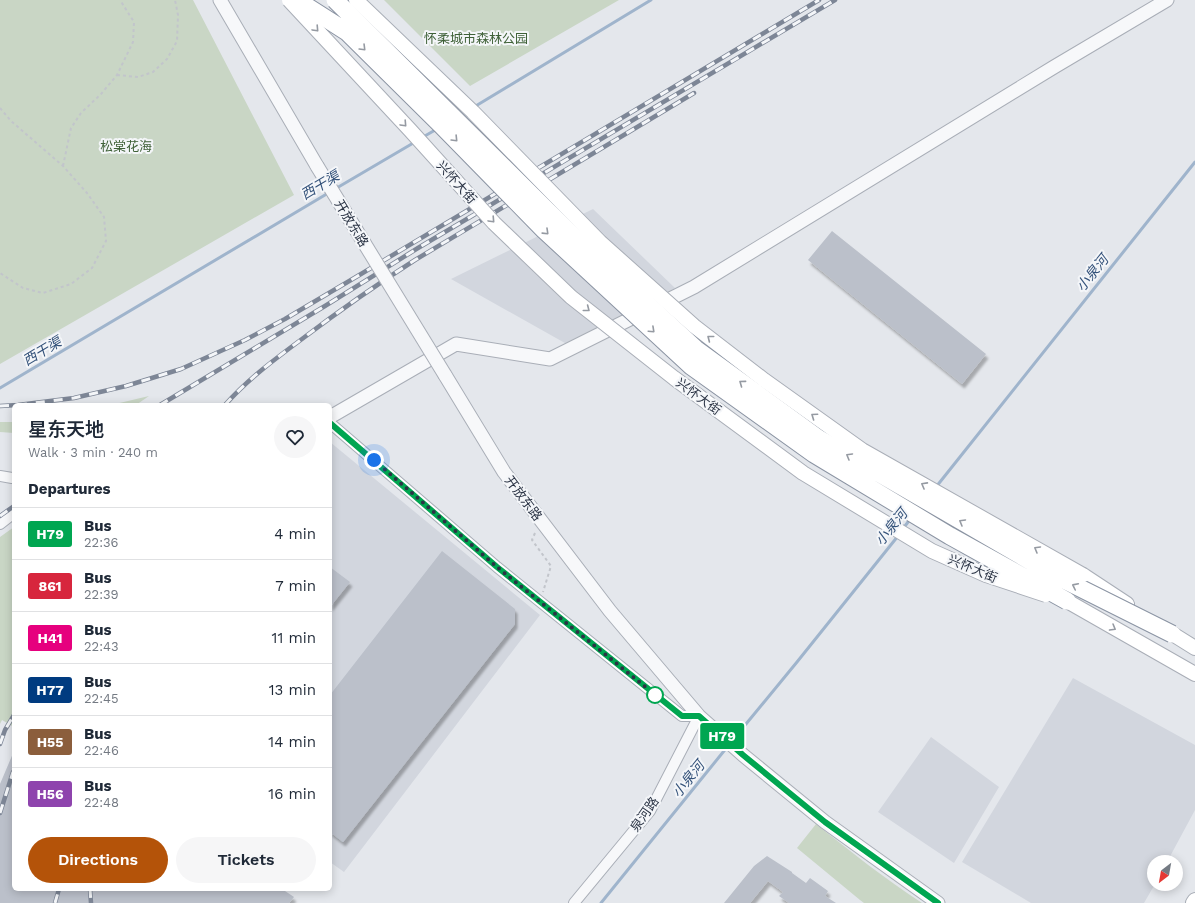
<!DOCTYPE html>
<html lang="en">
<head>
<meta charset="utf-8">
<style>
	body { margin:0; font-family:"Work Sans","Noto Sans SC",sans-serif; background:#f6f6f7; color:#1f2937; height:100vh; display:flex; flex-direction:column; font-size:15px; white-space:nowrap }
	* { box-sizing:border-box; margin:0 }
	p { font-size:13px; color:#747a83 }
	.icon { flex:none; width:22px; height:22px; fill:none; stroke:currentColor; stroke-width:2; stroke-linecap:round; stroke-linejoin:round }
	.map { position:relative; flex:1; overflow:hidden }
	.side { position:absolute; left:12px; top:403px; width:320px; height:488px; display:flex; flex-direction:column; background:#fff; border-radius:6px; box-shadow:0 2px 10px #0003 }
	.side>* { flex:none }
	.badge { padding:0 8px; border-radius:3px; font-size:14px; line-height:26px }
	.needle { width:26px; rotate:211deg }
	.tools { position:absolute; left:1147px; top:855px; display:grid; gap:8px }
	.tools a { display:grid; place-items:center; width:36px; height:36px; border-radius:50%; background:#fff; box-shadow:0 2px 10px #0003; font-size:20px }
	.you { position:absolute; width:20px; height:20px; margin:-10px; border:3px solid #fff; border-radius:50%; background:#1a73e8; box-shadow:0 0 0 6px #1a73e833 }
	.map>.badge { position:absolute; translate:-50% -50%; box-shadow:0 0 0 2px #fff }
	h2 { padding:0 16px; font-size:15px; line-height:36px }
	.round { display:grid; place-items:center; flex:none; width:42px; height:42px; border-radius:21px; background:#f6f6f7 }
	.head { display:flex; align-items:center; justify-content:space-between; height:68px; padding:0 16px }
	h1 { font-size:19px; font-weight:600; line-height:30px }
	.cta { display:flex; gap:8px; margin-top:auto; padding:8px 16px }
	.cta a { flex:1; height:46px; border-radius:24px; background:#b45309; color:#fff; font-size:16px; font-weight:600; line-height:46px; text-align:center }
	.cta a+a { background:#f6f6f7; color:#1f2937 }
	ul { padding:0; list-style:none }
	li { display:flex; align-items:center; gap:12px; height:52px; padding:0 16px; border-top:1px solid #e0e1e3 }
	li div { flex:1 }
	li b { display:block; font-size:15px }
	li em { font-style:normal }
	li .badge { min-width:44px; font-weight:700; text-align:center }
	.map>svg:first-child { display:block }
</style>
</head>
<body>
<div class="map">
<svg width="1195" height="903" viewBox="0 0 1195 903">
	<defs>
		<filter id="shadow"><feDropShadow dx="2.5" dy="4.5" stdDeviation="1" flood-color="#0004"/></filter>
	</defs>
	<rect width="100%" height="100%" fill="#e4e7ec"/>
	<!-- built -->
	<path fill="#d2d6de" d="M593,209l82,79 -103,59 -121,-68z
		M330,442l210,173 -196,257 -14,-10z
		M1073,678l122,67v65l-28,52h-13l1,22 -11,19h-113l-69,-41z
		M931,737l68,50 -45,76 -76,-51z"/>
	<!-- green -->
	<path fill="#c9d6c5" d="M0,0h193l101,195 -294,169z
		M384,0h235l-149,86z
		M149,396l-13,9h-25z
		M0,422h14v11l-14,-1z
		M14,527v200l-12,-7 -2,4v-187z
		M816,824c34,27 69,55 106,79h-58l-4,-3 -63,-52z"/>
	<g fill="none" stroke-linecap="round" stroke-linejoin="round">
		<!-- stream -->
		<path stroke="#9fb4cc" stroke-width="3" d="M474,107l177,-107
			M423,137l14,-8
			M335,189l80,-47
			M0,388l330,-196
			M936,487l259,-325
			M902,530l9,-12
			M732,741l65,-79 101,-126
			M601,903l127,-157"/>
	</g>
	<!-- building -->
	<path fill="#bbc0ca" filter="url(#shadow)" d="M832,231l154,123 -24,30 -154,-124z
		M442,551l73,58v15l-172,218 -13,-10v-137z
		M330,567l20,15 -20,25z
		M14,751v138h268l12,8 -5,6h-289v-119z
		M767,856l25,16v1l14,10 4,-5 18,13 -3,5 11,7h-47l-10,-7 4,-4 -15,-11 -18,22h-26l30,-37z"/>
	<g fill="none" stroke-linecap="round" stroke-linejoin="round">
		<!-- minor casing -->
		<g stroke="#a9aeb7" stroke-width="12">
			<path id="minor" d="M330,423l167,144 185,149h17l-49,95 -76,92
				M0,476l12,2
				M0,524l14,-11"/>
		</g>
		<!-- tertiary casing -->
		<g stroke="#a9aeb7" stroke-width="15">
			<path id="tertiary" d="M220,0l97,166
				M445,375l59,97 106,139 89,105 44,39 82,67 113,81
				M330,417l126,-73 94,15 144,-72 360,-220 113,-67"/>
		</g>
		<!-- secondary casing -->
		<g stroke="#a9aeb7" stroke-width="16">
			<path id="secondary" d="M1083,575l44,29
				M1067,601l128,73
				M1163,628l32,20
				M1193,903l2,-3"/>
		</g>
		<!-- path -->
		<path stroke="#c2c5cb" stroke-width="2" stroke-dasharray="3 3" stroke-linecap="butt" d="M117,75l21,2 15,-5 14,-13 10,-18 1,-26 -3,-15
			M0,108l11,13 52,45 24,27 17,24 2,24 -14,27 -21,16 -28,9 -20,-5 -23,-15
			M63,166l8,-38 10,-15 20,-19 16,-19 16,-33 1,-20 -14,-22
			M535,533l-3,7 19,26 -8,26"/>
		<!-- minor -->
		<use href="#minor" stroke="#f7f8fa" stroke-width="10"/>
		<!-- tertiary -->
		<use href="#tertiary" stroke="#f7f8fa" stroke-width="13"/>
		<!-- secondary -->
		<use href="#secondary" stroke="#fff" stroke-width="14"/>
		<!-- rail casing -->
		<g stroke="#7d8696" stroke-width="4.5">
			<path id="rail" d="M160,405l165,-99 93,-58 417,-248
				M225,405c23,-26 50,-46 77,-66 37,-28 74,-54 113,-79l279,-167
				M0,406l18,-1 56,-7 52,-12 55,-17 64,-29 40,-21 71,-42 463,-277
				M0,516l14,-10
				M0,744l5,-14 9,-15
				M0,813l13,-41
				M90,889l1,14
				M55,903l4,-14"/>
		</g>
		<!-- rail -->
		<use href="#rail" stroke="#f4f6f9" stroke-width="3" stroke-dasharray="9" stroke-linecap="butt"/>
		<!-- tertiary-bridge casing -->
		<g stroke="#a9aeb7" stroke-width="15" stroke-linecap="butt">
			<path id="tertiary-bridge" d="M317,166l128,209"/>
		</g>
		<!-- secondary-bridge casing -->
		<g stroke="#a9aeb7" stroke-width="16" stroke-linecap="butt">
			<path id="secondary-bridge" d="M289,0l121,130 84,93 77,74 103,81 129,95 129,78 54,24 60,20
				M356,0l117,112 127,130 94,84 70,54 98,70 221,125"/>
		</g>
		<!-- trunk-bridge casing -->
		<g stroke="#8b94a3" stroke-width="19" stroke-linecap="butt">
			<path id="trunk-bridge" d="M297,0l50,32 95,94 102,104 147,136 123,88 136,82 117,65
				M335,0l233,231 128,118 122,89 238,138 116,58"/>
		</g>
		<!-- tertiary-bridge -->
		<use href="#tertiary-bridge" stroke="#f7f8fa" stroke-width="13"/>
		<!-- secondary-bridge -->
		<use href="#secondary-bridge" stroke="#fff" stroke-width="14"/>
		<!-- trunk-bridge -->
		<use href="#trunk-bridge" stroke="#fff" stroke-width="17"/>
	</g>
	<!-- one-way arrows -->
	<defs><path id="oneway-chevron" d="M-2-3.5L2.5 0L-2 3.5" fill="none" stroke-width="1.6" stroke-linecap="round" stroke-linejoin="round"/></defs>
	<g stroke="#959aa2">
		<use href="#oneway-chevron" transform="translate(316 29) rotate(47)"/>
		<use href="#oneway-chevron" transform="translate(363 48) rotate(45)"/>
		<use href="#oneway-chevron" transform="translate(404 124) rotate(47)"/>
		<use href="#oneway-chevron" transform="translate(455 139) rotate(46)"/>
		<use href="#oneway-chevron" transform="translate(492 220) rotate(47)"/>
		<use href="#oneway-chevron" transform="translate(546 232) rotate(44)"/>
		<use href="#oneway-chevron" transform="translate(587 309) rotate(38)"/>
		<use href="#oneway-chevron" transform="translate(652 330) rotate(43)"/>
		<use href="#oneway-chevron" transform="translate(710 338) rotate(-142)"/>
		<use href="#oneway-chevron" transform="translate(742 383) rotate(-144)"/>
		<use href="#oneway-chevron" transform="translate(814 416) rotate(-145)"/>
		<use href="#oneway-chevron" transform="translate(849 456) rotate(-150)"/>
		<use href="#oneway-chevron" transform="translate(924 485) rotate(-151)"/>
		<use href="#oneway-chevron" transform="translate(962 522) rotate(-150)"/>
		<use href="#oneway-chevron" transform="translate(1037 549) rotate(-150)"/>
		<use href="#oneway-chevron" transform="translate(1075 586) rotate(-154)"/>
		<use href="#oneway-chevron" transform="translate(1113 628) rotate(30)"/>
	</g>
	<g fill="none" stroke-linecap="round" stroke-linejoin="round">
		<!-- line casing -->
		<g stroke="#fff" stroke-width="9">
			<path id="line" d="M330,423l167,144 185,149h17l44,39 82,67 113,81"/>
		</g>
		<!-- line -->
		<use href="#line" stroke="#00a651" stroke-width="6"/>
		<!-- walk -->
		<path stroke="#2b3445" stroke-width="4" stroke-dasharray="0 7.2" d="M374,460l123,107 161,130 -3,-2"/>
	</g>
	<!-- markers -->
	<circle fill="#fff" stroke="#00a651" stroke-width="2" cx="655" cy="695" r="8"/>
	<g text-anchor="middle" stroke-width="4" stroke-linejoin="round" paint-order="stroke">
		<!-- park labels -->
		<g font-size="13" fill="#3f6138" stroke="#f4f6f9">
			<text x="476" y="43">怀柔城市森林公园</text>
			<text x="126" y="151">松棠花海</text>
		</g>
		<!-- street labels -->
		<g font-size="13" fill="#2b3445" stroke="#f4f6f9">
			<text transform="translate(457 182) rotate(48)" y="5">兴怀大街</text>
			<text transform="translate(352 223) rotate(59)" y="5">开放东路</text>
			<text transform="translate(699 396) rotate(36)" y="5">兴怀大街</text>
			<text transform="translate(524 498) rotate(53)" y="5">开放东路</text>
			<text transform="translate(973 568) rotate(23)" y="5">兴怀大街</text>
			<text transform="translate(644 814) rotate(-55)" y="5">泉河路</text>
		</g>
		<!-- water labels -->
		<g font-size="14" font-style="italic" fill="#34527a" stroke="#f4f6f9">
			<text transform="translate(320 185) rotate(-31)" y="5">西干渠</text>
			<text transform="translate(1092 273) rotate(-51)" y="5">小泉河</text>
			<text transform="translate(42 351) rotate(-31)" y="5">西干渠</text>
			<text transform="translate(891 527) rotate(-51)" y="5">小泉河</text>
			<text transform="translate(688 779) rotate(-51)" y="5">小泉河</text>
		</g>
	</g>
</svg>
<div class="tools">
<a><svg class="needle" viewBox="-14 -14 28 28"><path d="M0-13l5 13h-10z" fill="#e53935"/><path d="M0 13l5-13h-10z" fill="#747a83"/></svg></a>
</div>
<div class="you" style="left:374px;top:460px"></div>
<b class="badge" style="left:722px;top:736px;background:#00a651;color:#fff">H79</b>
<section class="side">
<div class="head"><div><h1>星东天地</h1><p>Walk · 3 min · 240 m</p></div><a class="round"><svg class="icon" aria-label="heart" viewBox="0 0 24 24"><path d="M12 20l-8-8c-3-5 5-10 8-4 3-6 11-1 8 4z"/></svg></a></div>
<h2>Departures</h2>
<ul>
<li><span class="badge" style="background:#00a651;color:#fff">H79</span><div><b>Bus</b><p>22:36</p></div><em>4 min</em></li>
<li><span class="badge" style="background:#d7263d;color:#fff">861</span><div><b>Bus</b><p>22:39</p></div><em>7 min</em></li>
<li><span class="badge" style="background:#e6007e;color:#fff">H41</span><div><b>Bus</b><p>22:43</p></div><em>11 min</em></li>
<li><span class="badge" style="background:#003b80;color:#fff">H77</span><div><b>Bus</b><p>22:45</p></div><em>13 min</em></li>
<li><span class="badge" style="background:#8b5e3c;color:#fff">H55</span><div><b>Bus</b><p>22:46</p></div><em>14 min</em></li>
<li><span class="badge" style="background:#8e44ad;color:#fff">H56</span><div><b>Bus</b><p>22:48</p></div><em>16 min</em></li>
</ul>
<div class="cta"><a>Directions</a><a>Tickets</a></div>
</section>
</div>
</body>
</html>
